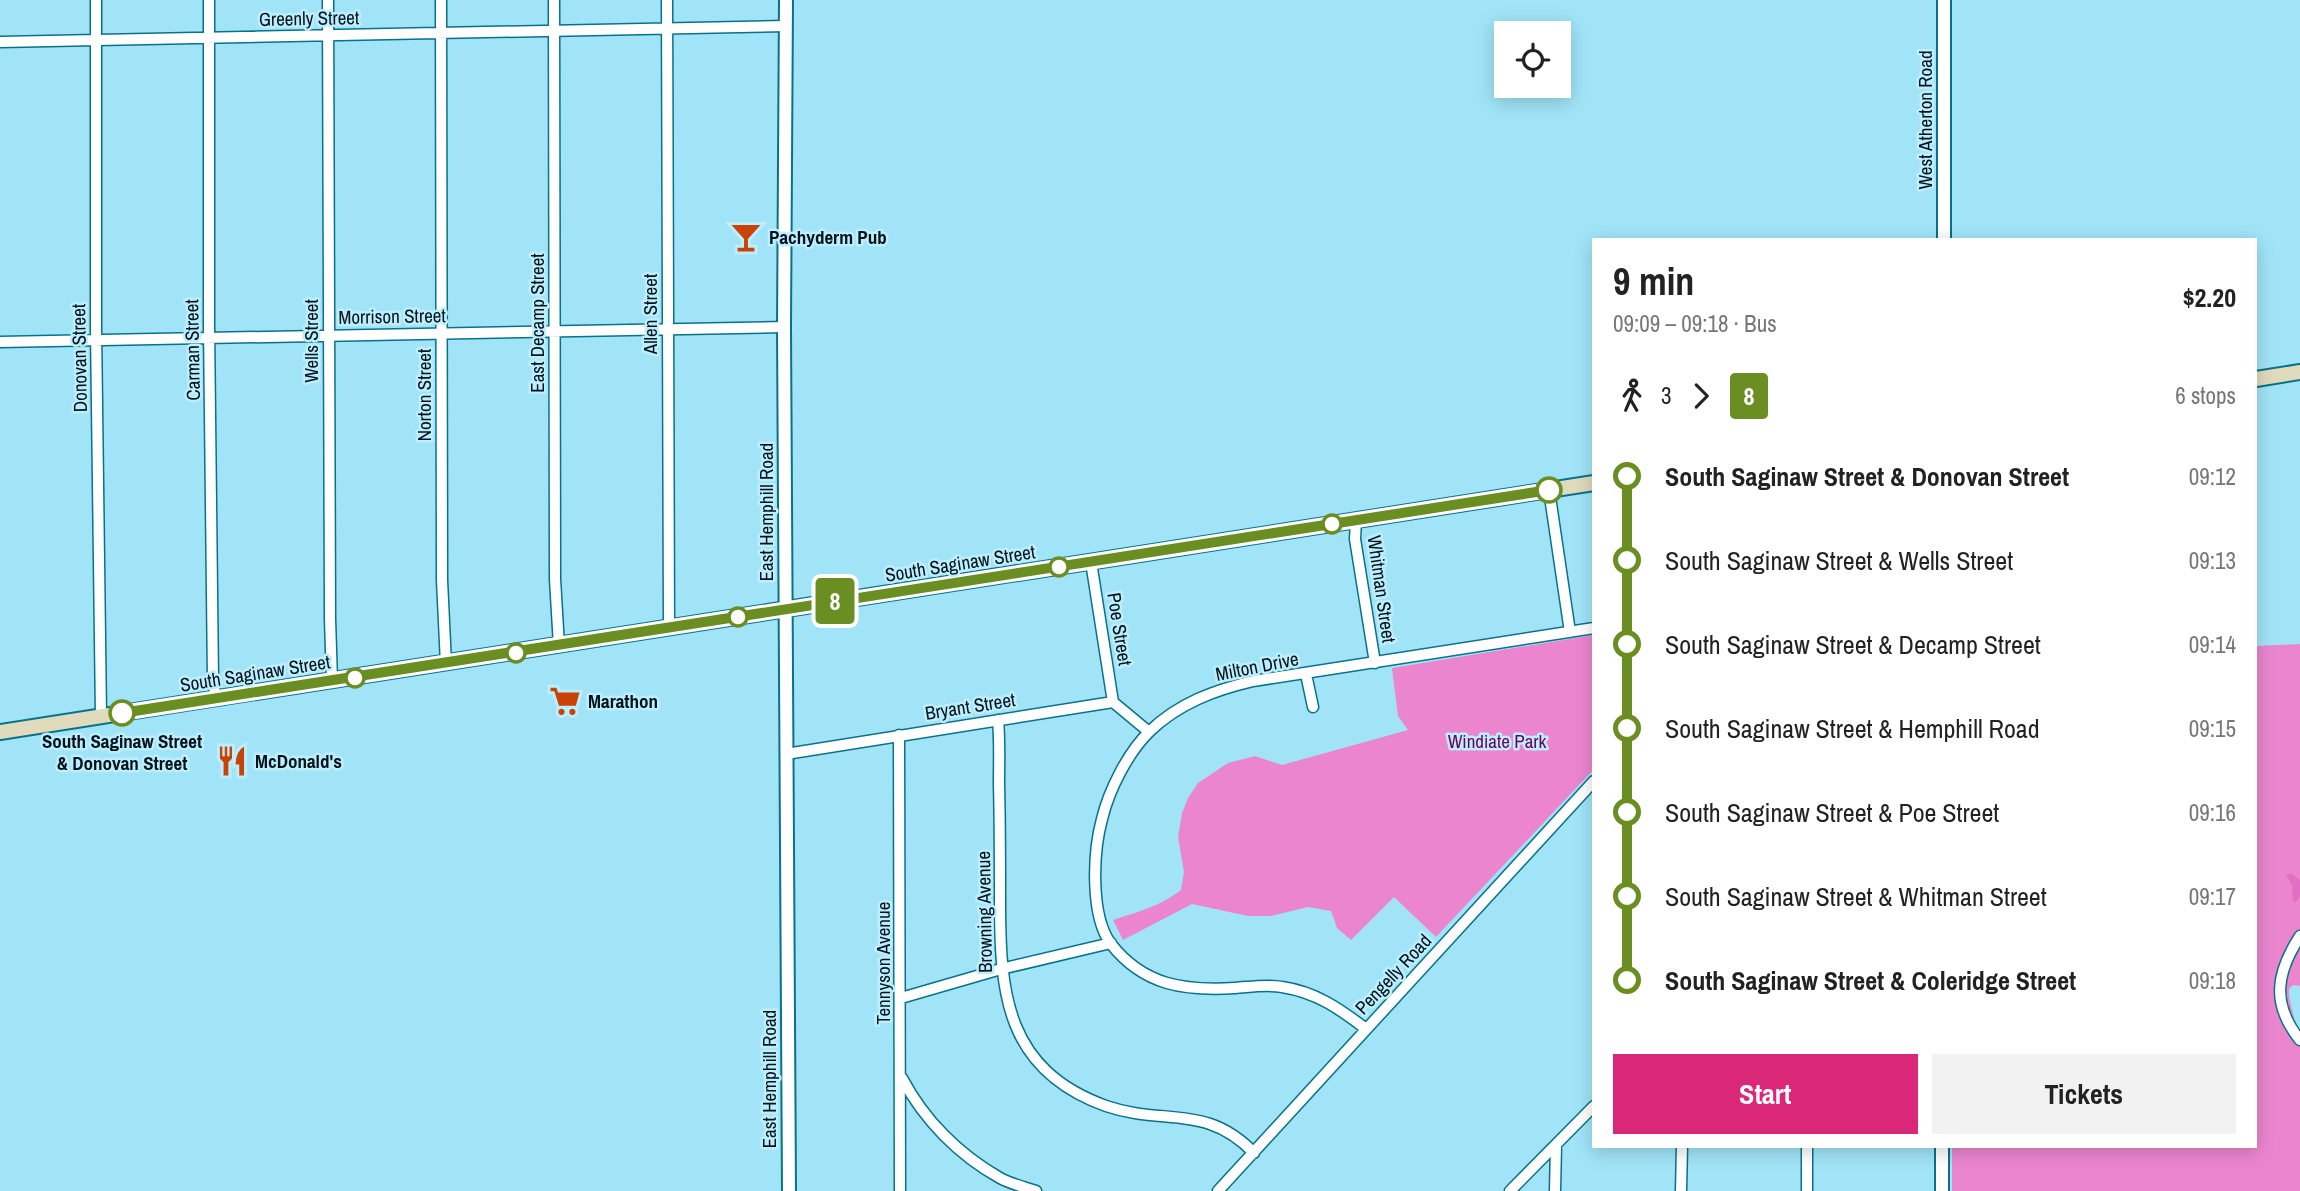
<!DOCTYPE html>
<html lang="en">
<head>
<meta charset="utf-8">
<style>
	body { margin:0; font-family:"Archivo Narrow",sans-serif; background:#f2f2f2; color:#222; height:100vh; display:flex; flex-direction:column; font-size:26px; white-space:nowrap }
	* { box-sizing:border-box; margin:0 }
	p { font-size:23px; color:#767676 }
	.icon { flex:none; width:38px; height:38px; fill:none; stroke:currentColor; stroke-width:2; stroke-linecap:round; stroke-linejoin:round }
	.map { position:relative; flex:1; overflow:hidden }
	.drawer { position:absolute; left:1592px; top:238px; width:665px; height:910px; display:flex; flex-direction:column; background:#fff; border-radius:0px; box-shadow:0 4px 18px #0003 }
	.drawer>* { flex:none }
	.badge { padding:0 14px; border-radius:5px; font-size:24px; line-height:46px }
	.fabs { position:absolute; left:1494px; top:21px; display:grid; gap:14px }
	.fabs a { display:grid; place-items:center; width:77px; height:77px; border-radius:0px; background:#fff; box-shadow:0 4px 18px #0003; font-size:35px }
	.map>.badge { position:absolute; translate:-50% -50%; box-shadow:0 0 0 4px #fff }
	.legs { display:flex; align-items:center; gap:10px; height:77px; padding:0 21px; font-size:23px }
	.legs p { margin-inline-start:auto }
	.overview { display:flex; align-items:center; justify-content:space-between; height:119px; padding:0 21px }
	h1 { font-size:38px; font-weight:700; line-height:52px }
	.action { display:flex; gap:14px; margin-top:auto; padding:14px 21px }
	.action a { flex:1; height:80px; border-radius:0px; background:#db2777; color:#fff; font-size:28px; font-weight:700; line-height:80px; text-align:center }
	.action a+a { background:#f2f2f2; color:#222 }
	ul { padding:0 21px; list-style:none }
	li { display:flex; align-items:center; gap:24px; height:84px; font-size:26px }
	li i { display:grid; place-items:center; width:10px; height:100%; margin:0 9px; background:currentColor }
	li i::after { content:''; width:18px; height:18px; margin:-9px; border:5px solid; border-radius:50%; background:#fff }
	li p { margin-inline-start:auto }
	li:first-child i { background:linear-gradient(#0000 50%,currentColor 0) }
	li:last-child i { background:linear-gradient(currentColor 50%,#0000 0) }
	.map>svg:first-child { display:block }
</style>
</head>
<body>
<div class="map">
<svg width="2300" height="1191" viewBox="0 0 2300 1191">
	<rect width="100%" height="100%" fill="#a1e4f8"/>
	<!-- green -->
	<path fill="#eb86ce" d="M1594,635v134l-158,168 -42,-40 -43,43 -14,-12 -6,-17 -23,-4 -37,9h-23l-56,-12 -69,36 -10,-20c24,-8 48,-14 68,-30l3,-18 -6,-35 4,-24 6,-15 10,-15 30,-20 27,-7 27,9 126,-35 -10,-14 -6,-48z
		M2300,644v342l-7,-1 -4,4v7l11,49v146h-348v-45h304v-500z"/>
	<!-- forest -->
	<path fill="#e170c2" d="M2291,873l9,7v16l-4,6 -3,-1 -1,-16 -6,-10z"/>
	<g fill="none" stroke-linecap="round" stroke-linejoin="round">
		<!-- minor casing -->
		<g stroke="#087289" stroke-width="13">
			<path id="minor" d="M96,0v328l5,388
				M209,0v326l4,355 3,18
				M328,0l2,619 2,62
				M441,0l1,580 4,84
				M554,0l1,579 4,67
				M667,0l2,628
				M0,42l786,-16
				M0,342l784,-15
				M1549,490l21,142
				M1356,520l-1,19 20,124
				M1091,562l22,140
				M1306,674l7,33
				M998,720c2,21 1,43 1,64 1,39 1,78 1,118 0,92 6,168 106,204 58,20 100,-3 148,47
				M899,735l1,456
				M786,754l327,-52 36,30
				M2300,936c-24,37 -29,68 0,104
				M901,998l100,-29 110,-26
				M1366,1029c-26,-20 -50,-37 -84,-42 -15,-3 -32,0 -47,1 -50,3 -91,-2 -124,-44 -21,-28 -18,-92 -9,-125 7,-29 26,-67 48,-88 29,-28 65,-41 103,-50l341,-53
				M902,1078c22,42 57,77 98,100 11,6 24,9 36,13
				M1218,1191l376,-410
				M1510,1191l84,-85
				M1555,1191l1,-46
				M1681,1191l1,-45
				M1807,1191v-45"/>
		</g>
		<!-- tertiary casing -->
		<g stroke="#087289" stroke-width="16">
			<path id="tertiary" d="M786,0l-2,327 5,864
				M1944,0v240
				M1942,1191v-45"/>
		</g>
		<!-- secondary casing -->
		<g stroke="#087289" stroke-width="18">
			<path id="secondary" d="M2256,379l44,-7
				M0,732l1594,-249"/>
		</g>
		<!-- minor -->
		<use href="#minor" stroke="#fff" stroke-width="10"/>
		<!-- tertiary -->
		<use href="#tertiary" stroke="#fff" stroke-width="12"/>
		<!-- secondary -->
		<use href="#secondary" stroke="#e0dbbd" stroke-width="14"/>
	</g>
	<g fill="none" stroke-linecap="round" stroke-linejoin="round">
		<!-- line-1 casing -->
		<g stroke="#fff" stroke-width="16">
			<path id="line-1" d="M122,713l1427,-223"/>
		</g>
		<!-- line-1 -->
		<use href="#line-1" stroke="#6b8e23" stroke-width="10"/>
	</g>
	<!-- icons -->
	<defs>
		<g id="bar-bare" transform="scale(2.415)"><path d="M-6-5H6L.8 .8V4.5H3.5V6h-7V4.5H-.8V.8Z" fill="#c94306" stroke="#bdeefd" stroke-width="2.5" paint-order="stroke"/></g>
		<g id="supermarket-bare" transform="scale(2.415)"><path d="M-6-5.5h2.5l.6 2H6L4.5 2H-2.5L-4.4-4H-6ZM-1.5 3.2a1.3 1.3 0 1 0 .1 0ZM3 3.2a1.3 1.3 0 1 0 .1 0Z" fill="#c94306" stroke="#bdeefd" stroke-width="2.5" paint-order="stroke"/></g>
		<g id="restaurant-bare" transform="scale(2.415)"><path d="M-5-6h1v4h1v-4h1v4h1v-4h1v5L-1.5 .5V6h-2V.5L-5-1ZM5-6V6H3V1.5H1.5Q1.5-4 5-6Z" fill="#c94306" stroke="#bdeefd" stroke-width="2.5" paint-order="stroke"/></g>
	</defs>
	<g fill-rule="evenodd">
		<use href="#bar-bare" x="746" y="237"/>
		<use href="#supermarket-bare" x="565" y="701"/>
		<use href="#restaurant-bare" x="232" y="761"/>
	</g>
	<!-- markers -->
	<g fill="#fff" stroke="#6b8e23" stroke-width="3.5">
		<circle cx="1549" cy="490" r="12"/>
		<circle cx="1332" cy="524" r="9"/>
		<circle cx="1059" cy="567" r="9"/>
		<circle cx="738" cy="617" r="9"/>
		<circle cx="516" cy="653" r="9"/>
		<circle cx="355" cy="678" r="9"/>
		<circle cx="122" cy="713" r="12"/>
	</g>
	<g text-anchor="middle" stroke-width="5" stroke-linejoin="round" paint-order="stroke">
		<!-- street labels -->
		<g font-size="19" fill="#00131a" stroke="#bdeefd">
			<text transform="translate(309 18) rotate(-1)" y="7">Greenly Street</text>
			<text transform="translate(1925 120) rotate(-90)" y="7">West Atherton Road</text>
			<text transform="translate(650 314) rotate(-90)" y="7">Allen Street</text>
			<text transform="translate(392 316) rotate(-1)" y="7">Morrison Street</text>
			<text transform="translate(537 323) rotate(-90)" y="7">East Decamp Street</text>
			<text transform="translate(311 341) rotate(-90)" y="7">Wells Street</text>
			<text transform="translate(192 350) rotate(-91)" y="7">Carman Street</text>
			<text transform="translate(79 358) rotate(-91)" y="7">Donovan Street</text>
			<text transform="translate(424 395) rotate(-90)" y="7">Norton Street</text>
			<text transform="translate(766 512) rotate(-90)" y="7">East Hemphill Road</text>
			<text transform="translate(960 563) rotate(-9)" y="7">South Saginaw Street</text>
			<text transform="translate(1382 589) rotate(82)" y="7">Whitman Street</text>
			<text transform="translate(1120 629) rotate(81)" y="7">Poe Street</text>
			<text transform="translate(1257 666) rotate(-11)" y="7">Milton Drive</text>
			<text transform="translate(255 673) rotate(-9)" y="7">South Saginaw Street</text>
			<text transform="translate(970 706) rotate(-9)" y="7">Bryant Street</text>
			<text transform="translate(984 912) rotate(-91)" y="7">Browning Avenue</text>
			<text transform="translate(883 963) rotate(-90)" y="7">Tennyson Avenue</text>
			<text transform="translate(1393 974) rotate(-47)" y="7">Pengelly Road</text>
			<text transform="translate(769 1079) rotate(-90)" y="7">East Hemphill Road</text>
		</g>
		<!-- poi labels -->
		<g font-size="19" font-weight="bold" fill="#00131a" stroke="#bdeefd" text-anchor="start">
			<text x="769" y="244">Pachyderm Pub</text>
			<text x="588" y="708">Marathon</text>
			<text x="255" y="768">McDonald's</text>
		</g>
		<!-- stop labels -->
		<g font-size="19" font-weight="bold" fill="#00131a" stroke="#bdeefd">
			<text x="122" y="748">South Saginaw Street<tspan x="122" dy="22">&amp; Donovan Street</tspan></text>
		</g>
		<!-- park labels -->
		<g font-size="19" fill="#6e0059" stroke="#bdeefd">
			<text x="1497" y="748">Windiate Park</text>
		</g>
	</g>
</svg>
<div class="fabs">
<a><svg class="icon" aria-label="locate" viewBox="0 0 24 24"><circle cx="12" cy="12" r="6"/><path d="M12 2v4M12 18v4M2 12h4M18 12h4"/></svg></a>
</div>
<b class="badge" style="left:835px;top:601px;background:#6b8e23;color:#fff">8</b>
<section class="drawer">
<div class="overview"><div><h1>9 min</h1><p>09:09 – 09:18 · Bus</p></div><b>$2.20</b></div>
<div class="legs"><svg class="icon" aria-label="walk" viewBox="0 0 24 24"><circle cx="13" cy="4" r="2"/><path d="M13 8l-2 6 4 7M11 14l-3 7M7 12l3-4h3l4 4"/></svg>3<svg class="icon" aria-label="forward" viewBox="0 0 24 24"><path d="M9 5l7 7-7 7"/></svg><b class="badge" style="background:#6b8e23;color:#fff">8</b><p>6 stops</p></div>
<ul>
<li><i style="color:#6b8e23"></i><b>South Saginaw Street &amp; Donovan Street</b><p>09:12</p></li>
<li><i style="color:#6b8e23"></i><span>South Saginaw Street &amp; Wells Street</span><p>09:13</p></li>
<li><i style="color:#6b8e23"></i><span>South Saginaw Street &amp; Decamp Street</span><p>09:14</p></li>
<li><i style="color:#6b8e23"></i><span>South Saginaw Street &amp; Hemphill Road</span><p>09:15</p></li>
<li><i style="color:#6b8e23"></i><span>South Saginaw Street &amp; Poe Street</span><p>09:16</p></li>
<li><i style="color:#6b8e23"></i><span>South Saginaw Street &amp; Whitman Street</span><p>09:17</p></li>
<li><i style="color:#6b8e23"></i><b>South Saginaw Street &amp; Coleridge Street</b><p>09:18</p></li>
</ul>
<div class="action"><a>Start</a><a>Tickets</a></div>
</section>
</div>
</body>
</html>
